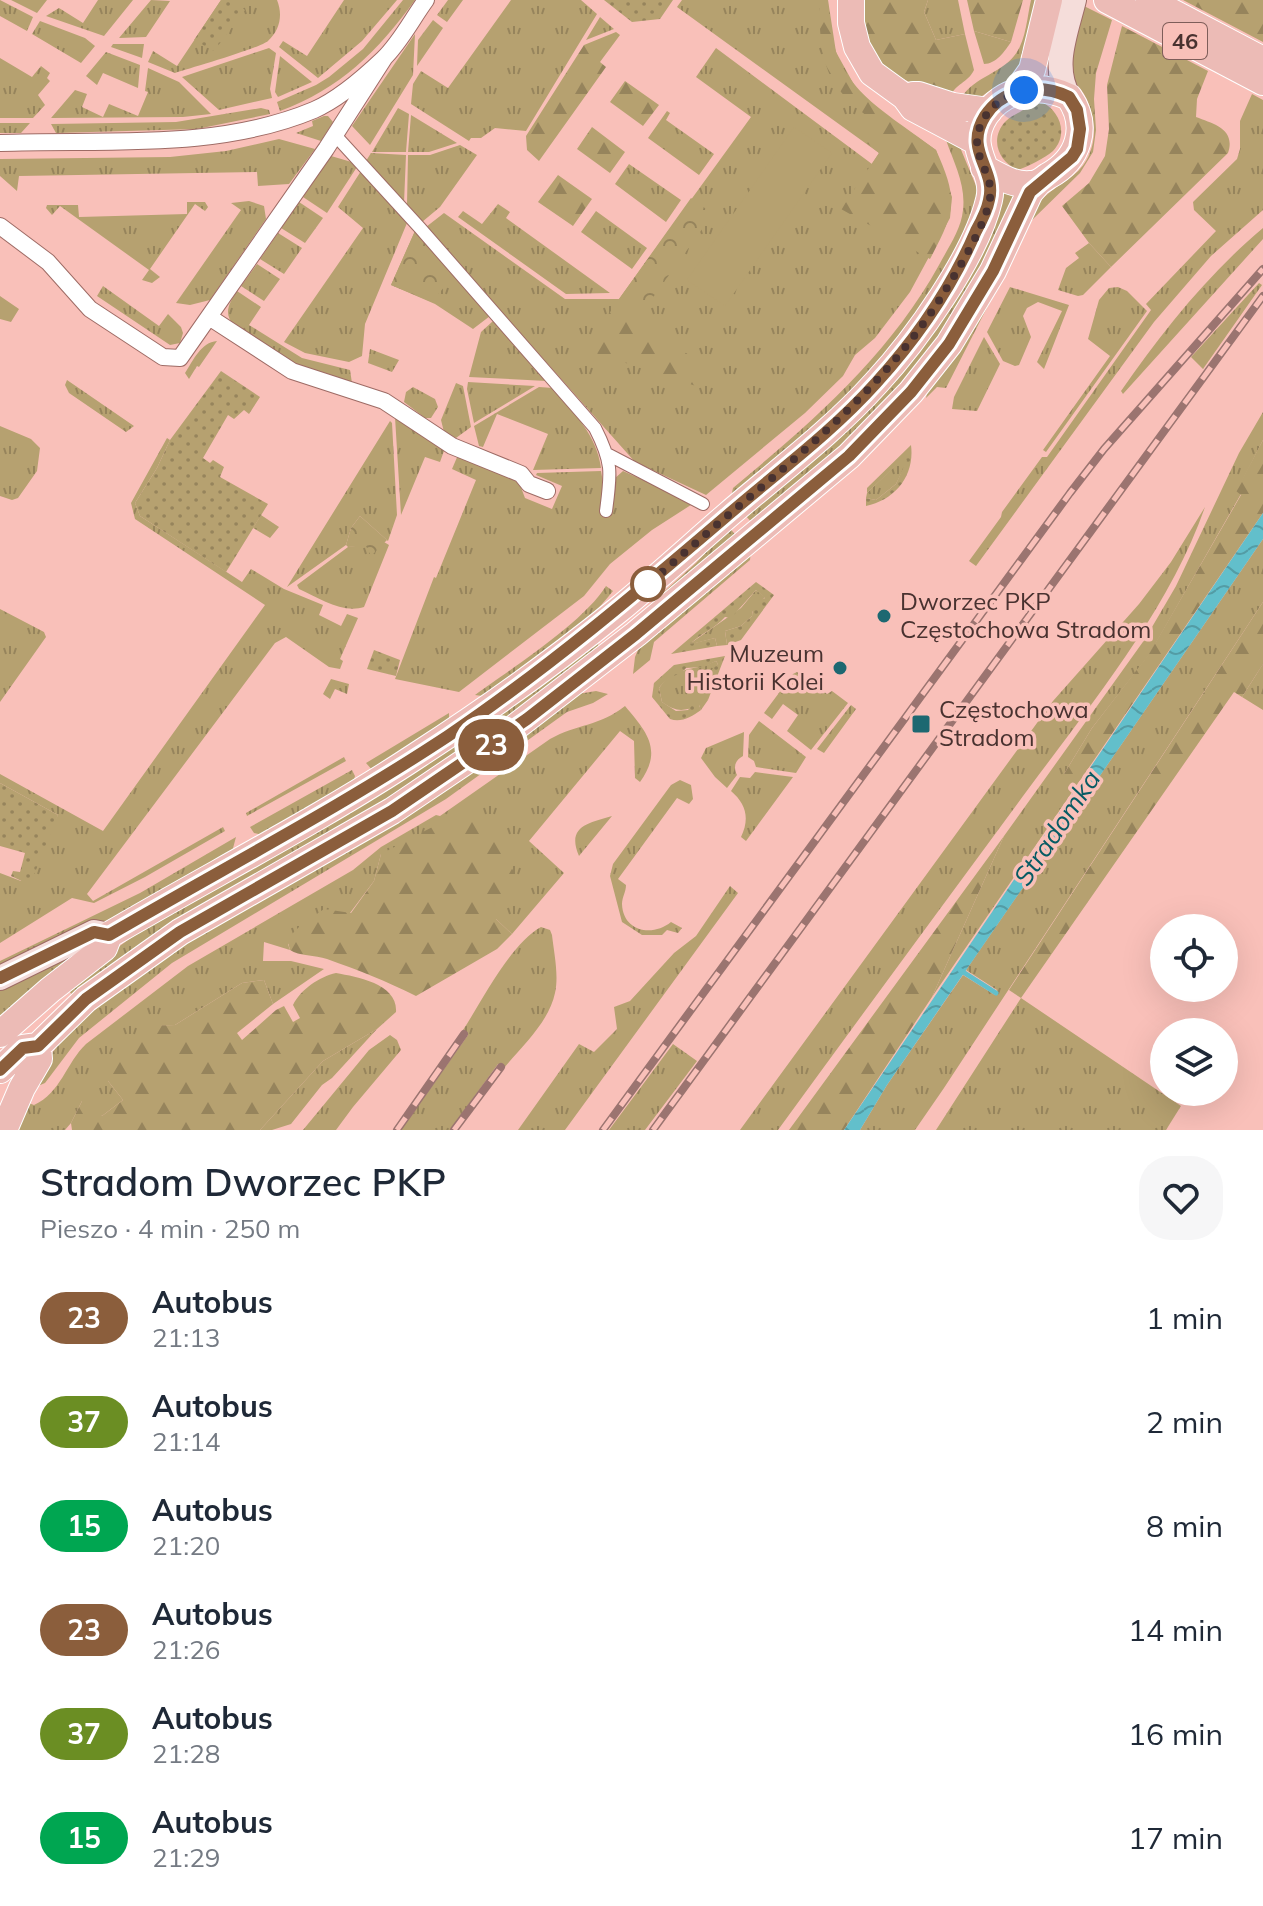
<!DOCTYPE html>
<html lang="pl">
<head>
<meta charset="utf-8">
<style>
	body { margin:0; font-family:Mulish,sans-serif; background:#f6f6f7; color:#1f2937; height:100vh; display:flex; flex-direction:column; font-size:30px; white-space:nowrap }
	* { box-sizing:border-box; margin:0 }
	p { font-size:26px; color:#747a83 }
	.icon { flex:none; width:44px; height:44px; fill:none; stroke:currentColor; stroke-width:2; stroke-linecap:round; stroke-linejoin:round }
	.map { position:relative; height:1130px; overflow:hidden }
	.details { display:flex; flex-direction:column; background:#fff; flex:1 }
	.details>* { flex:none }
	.badge { padding:0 16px; border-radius:26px; font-size:28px; line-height:52px }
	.buttons { position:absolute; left:1150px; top:914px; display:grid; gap:16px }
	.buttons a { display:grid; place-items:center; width:88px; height:88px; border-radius:50%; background:#fff; box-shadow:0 8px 32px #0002; font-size:40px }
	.you { position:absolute; width:40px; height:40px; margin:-20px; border:6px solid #fff; border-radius:50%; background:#1a73e8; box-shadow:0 0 0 12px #1a73e833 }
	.map>.badge { position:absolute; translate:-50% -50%; box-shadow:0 0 0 4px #fff }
	.round { display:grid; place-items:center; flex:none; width:84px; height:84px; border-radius:32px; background:#f6f6f7 }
	.overview { display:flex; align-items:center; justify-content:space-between; height:136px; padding:0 40px }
	h1 { font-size:38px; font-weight:600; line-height:60px }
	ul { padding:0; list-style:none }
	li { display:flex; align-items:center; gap:24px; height:104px; padding:0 40px }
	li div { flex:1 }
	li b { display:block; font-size:30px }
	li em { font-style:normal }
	li .badge { min-width:88px; font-weight:700; text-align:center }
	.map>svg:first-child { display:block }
</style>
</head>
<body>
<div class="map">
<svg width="1263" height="1130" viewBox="0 0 1263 1130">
	<defs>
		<pattern id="grass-tufts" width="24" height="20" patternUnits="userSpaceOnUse" patternTransform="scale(2)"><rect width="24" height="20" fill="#b6a170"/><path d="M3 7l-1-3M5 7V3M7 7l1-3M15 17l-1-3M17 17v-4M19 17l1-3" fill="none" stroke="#96845c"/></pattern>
		<pattern id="forest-firs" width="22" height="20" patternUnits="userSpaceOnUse" patternTransform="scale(2)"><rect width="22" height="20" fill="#b6a170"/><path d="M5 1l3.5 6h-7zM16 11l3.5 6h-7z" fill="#96845c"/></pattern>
		<pattern id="park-crowns" width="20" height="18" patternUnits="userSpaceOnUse" patternTransform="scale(2)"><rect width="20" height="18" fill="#b6a170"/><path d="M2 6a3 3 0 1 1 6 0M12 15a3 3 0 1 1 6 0" fill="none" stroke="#96845c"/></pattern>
		<pattern id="garden-dots" width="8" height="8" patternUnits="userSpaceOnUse" patternTransform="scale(2)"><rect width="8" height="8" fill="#b6a170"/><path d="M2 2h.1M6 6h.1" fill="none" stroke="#96845c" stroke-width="1.8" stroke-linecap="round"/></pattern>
		<pattern id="water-waves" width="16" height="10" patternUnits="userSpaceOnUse" patternTransform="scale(2)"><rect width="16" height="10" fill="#62bfcb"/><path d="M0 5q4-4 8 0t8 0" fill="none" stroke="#539ca5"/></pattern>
	</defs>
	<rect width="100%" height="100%" fill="#f9c0b9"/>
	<!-- grass -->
	<path fill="url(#grass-tufts)" d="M0,0l33,17 -6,14 -27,-15z
		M11,0h36l-10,13z
		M98,0h35l-29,36 -58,-20 13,-8 24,15z
		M151,0l19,1 -24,36 -27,1z
		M221,0h56c6,15 3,30 -9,41 -8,7 -77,27 -93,32l-27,-11 5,-11 24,15z
		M344,0h53l-35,41 -44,37 -39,-31 4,-6 24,15z
		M403,0h12c-37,51 -75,89 -135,111l-3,-9 39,-17 13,-8 34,-28z
		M448,0h15l-16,22 -10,-7z
		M511,0h70l16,14 -71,117 -31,-3 -14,10h-10l-2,3 -58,-37 2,-20 8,-13 27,17z
		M682,0h146l8,52 21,38 26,23 53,37 16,47 -2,21 -40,74 -35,46 -20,17 -12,21 -38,37 -99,82 -71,-33 -209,-235 18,-14 121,86h54l132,-182 -55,-40 20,-29 156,116 7,-11 -202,-146z
		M928,0h30l7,34 -29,6 -12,-28z
		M1031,0h8l-22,74 -35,22 -22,5c9,-22 40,-27 54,-45 12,-14 13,-39 17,-56z
		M1082,5l30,15 -16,53 -2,26 2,31 -3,22 -13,21 -50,49c12,-43 54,-34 63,-80 3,-16 -1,-34 -9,-48 -3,-5 -8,-10 -11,-15 -8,-22 5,-53 9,-74z
		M600,17l14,12 -28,11z
		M433,20l10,8 -26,38 1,-26z
		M40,21l45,17 10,8 -14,17 -49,-29z
		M974,31l37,11c-6,9 -15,22 -27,22z
		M415,34l-2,41 -43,70 -18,-19z
		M113,44h31l-2,14 -31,-11z
		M269,48l7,5 -6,36 2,9 -53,12 -37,-33z
		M106,52l34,13 -2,23 -35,-15 -6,12 -11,-9z
		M280,56l32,26 -34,15 -3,-5z
		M0,58l32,19 9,-11 9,7 -3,5 3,3 -12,14 7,10 -12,13h-33z
		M148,68l31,14 32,32 -28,3 -132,1 24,-28 12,4 -5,13 21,10 6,-13 29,12 10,-24 -3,-1z
		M1252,94l11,6v110l-52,46 -57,66 -178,244 -7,-5 32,-44 1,-5 40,-55h5l104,-147 -5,-6 70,-73 -22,-21 -1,-8 44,-43 3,-10v-28z
		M261,108l8,2 1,4 -73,15 -141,4 -5,-9 125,-2z
		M398,108l11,6 -3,38h-34z
		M667,111l3,2 -4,7 48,34 -15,21 -51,-37z
		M411,115l46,28 -28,9h-21z
		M324,116h4l5,6 -12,19 -25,-8 17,-7 -1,-5z
		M0,123h30l-9,10h-21z
		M279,139l36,10 -26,35 -31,2 -1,-14 -238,4 -2,15 -17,-15v-17l170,-2 56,-6z
		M946,140h11l22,53 -1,9 -17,39 -53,87 -80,89 -97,80 2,-9c79,-66 155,-131 206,-223 9,-17 22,-35 24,-55 3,-25 -9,-47 -17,-70z
		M460,145l17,10 -37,52 -18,15 -15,-18 1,-49h22z
		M371,153l35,2 -2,48 -38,-42z
		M331,156l24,7 2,4 -30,46 -24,-16z
		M629,164l52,36 -15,22 -51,-38z
		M361,171l3,1 43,51 -42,101 -3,32 -13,6 -44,-9 -21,-11 79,-114 -25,-21z
		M1005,190l11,2c-26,77 -90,173 -148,231 -35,36 -77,68 -115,101l-8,-9 88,-75 152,-205z
		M249,201l15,5 2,13 -56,81 -20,5 -14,-2 65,-93 -10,-7z
		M187,202h18l3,5 -3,4 -10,-7 -45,65 10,8 -8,6 -10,-3 7,-10 -89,-64 -8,9 -6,-7 1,-3h31l1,12 108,-3z
		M299,202l24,16 -18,25 -24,-15z
		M498,204l12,8 -4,6 104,75 -44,1 -108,-77 5,-6 19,13z
		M596,211l51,37 -15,21 -51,-37z
		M1263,228v11l-140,155 -2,-3c41,-59 87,-117 142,-163z
		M415,231l75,85 -17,13 -38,-25 -44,-19z
		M278,233l24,15 -18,26 -24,-15z
		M1089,243l22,24 -28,28 -5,1 -20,-6 8,-22 13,-10 -4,-5z
		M257,264l23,15 -16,22 -23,-15z
		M1259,283l3,2 -59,84 -12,-12z
		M103,286l56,40 9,-12 13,13 2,6 -3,10 -10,2 -73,-49z
		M1010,287l59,18 -25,64 -7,-7 25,-51 -24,-9 -11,6 -4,8 8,21 -12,28 -4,1 -12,-5 -16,-29z
		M1118,287l9,4 20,20 -101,141 -3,-2 67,-94 -22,-17 11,-39 10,-12z
		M997,288l-51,100 -9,-1 -11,11 2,-9z
		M237,291l24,16 -12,18 53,33 48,12 2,13 -57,-18 -61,-40c-11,-11 -5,-22 3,-34z
		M493,321l54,60 -78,-4 12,-45z
		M984,337l16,27 -23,47 -25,-2 2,-12z
		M217,341l-18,26 -2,-1 -8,13 -4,-6c8,-12 16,-31 32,-32z
		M370,349l29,11 -7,12 -24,-9z
		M67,380l67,46 -8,6 -57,-39 -4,-8z
		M468,382l67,4 -61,37 -7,-34z
		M456,383l7,3 8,41 -15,11 -12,-6 -3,-12z
		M413,387l22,12 3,8 -7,11h-6l-21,-16 2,-10z
		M539,387l14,1c20,24 44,47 48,80l-68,2 15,-36 -51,-20 -14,33 -4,-1 -5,-20z
		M1263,412v28l-26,51 4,3 -92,161 -57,73 -28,46v30l-132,193 72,-161 141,-197 31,-53 63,-133z
		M395,417l48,29 1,5 -4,11 -15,-5 -24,58z
		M390,421l2,2 5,92 -9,26 -28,-25 -9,12 -5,17 -59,42z
		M0,426l31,13 9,9 -3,23 -19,27 -6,2 -12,-4z
		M167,438l3,2 -13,28 -22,35 5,13 102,66 9,-13 33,20 39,16 -4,10 22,11 6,-12 11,4 -18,41 3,2 -3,8 -11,-2 -43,-30 -11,6 -188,251 6,7 130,-74 2,4 -80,46 -51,26 -22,-5 -72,45v-70l21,8 37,-66 -58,-32v-9l103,57 162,-226 -130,-86 -4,-16z
		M458,455l59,22 8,21 27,11 10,-23 -26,-11 1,-2 64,-2 3,17 19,-17 71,32 -42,27 -42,34 -26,32 -125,96 -64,-13 39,-102 2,1 40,-98 -24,-11z
		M904,457l4,3 -12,24 -20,16 -10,-2 1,-5z
		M1205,507c-35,101 -113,196 -176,281 -84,114 -168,228 -251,342h-38l313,-429 86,-97 32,-42z
		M261,515l18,12 -9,11 -17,-10z
		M729,527l8,10 -112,90 71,-64z
		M1263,539v63l-319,486 -29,42h-55l27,-45 76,-110 32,20 2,-5 -31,-20z
		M384,542l5,3 -25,62c-21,7 -45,-9 -65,-18l-2,-4 51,-38z
		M751,551l-1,9 -96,82 -4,18 -17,14 2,-17 5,-12z
		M606,586l7,5c-34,44 -85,74 -131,105l-7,-1c36,-26 109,-73 131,-109z
		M756,590l9,7 -13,15v4l-11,10 -16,5 2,14 -10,1 -2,-8 -27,7 53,-37z
		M0,609l44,23 2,5 -46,65z
		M599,639l-2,13 -147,109 -376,236 -9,-11 89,-65z
		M716,661l2,3 -16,23 6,13 -7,10 -2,-5c-16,7 -23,7 -37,-3l-3,-14c17,-23 34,-16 57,-27z
		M1263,664v46l-21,-13z
		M797,672l30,22 5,-3 16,12 -37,47 -24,-19 11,-16 -15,-11 -11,15 -8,-6 29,-39z
		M331,679l18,5 -2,10 -12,-5 -5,10 -7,-5z
		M596,691l12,3 -15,9 -26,9 -121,87 -274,164 -93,75 -34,45 -7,3v-13l22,-31 19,-19 69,-57 430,-272z
		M851,705l5,4 -32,44 -7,-4z
		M625,706c22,26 38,44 15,76l-5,-4 -1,-37 -14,-10 -91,110 35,32 -52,61 -16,-15 -115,-65 -7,27 -24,32 -62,31 2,6 -26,-8 -1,19h28l33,8 -51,35 -9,-24 -22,3 -67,42 -29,2 -38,54 15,19 -21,16 -20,-15 -11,22 -6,7h-54l12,-29 11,4c27,-12 32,-42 52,-61l102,-78 165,-96 28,-23 55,-32 4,1 110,-77c27,-15 50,-13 75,-33z
		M449,713v7l-76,51 -7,-8z
		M759,721l47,36 -10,16 -40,-6 -2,-6 -6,-4 1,-22z
		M744,732l-1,24c-8,4 -10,11 -6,19l-10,13 -12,-11 -14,-19 5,-10z
		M344,757l2,4 -99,55 -1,-3z
		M352,770l3,6 -2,7 -90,52 -9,-2 -4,-6z
		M755,772l38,5 -47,64 -5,-4c9,-19 5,-33 -10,-46l9,-14 10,1z
		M680,780l11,5 2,14 -4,5 -12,-6 -59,81 8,6c0,7 -4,12 -4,19 1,28 31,33 49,18l11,6 -4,5 -11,-3 -5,5h-20l-20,-13 -12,-46 3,-12 58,-79z
		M612,816l-33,40c-13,-30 10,-33 33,-40z
		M236,837l-4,15 -83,48 -149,72v-11l140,-68z
		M730,886l8,7 -173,237h-47l61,-86 15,8 23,-23 -3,-22 16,-6 44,-48 22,-17z
		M541,927l9,3 2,5c2,18 7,40 3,58 -6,29 -33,53 -51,75l-6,-4 -48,66h-49l67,-95 -5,-5c18,-27 47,-86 78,-103z
		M98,938l-98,88v-40z
		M1021,998l160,108 -15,24h-230z
		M377,1029l-45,49 -10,7 -31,39 -19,6h-12l63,-69z
		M390,1035l7,5 4,10 -48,57 -17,23h-33l66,-80z
		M673,1044l24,17 -52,69h-36z"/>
	<!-- forest -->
	<path fill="url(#forest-firs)" d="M819,0h9c1,87 48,104 108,150 23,51 19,62 -6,109l-89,-50 38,-56 -21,-17 11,-18c-9,-8 -20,-16 -28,-26 -22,-25 -21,-61 -22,-92z
		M863,0h65l-4,12 12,28 29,-6 9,36c-6,13 -19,13 -25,29 -53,-21 -89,-34 -86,-99z
		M967,0h56l-12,42 -37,-11z
		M1183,0h80v42z
		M1122,26l86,45 -11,28 -1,18c18,7 40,12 32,36l-117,114 -22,-24 -27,-37 27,-23 16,-27 4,-27 -2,-44z
		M616,32l4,3 -20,27 6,5 -67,94 -12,-11 -1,-14 58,-91z
		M625,81l34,24 -16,21 -33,-24z
		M592,127l33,25 -15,21 -33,-24z
		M558,175l34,24 -19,27 -35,-24z
		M0,296l19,13 -8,13 -11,-3z
		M616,305l89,61 -9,20 -116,-38z
		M1263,440v73l-199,291v-30l28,-46 57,-74 92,-159 -5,-4z
		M1263,602v62l-21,33 -8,-5 -213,306 -12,-8z
		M478,803l42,81 -24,35 16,15 -15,15 -81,47c-30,-15 -58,-26 -89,-37 -12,-4 -28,-3 -37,-9l-3,-11 14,-14 23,-16 27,4 23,-32 7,-27z
		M1004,836l-72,161 -88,133h-55z
		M336,973c22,4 62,11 60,39l-19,17 -54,32 -63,69h-188l-1,-7 11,-22 10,-3 10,18 21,-16 -15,-19 1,-23 37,-32 29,-1 67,-42 22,-3 9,24 -36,29 5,7 34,-30 8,-4 9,16 7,-4 -7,-13c8,-16 26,-28 43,-32z"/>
	<!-- park -->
	<path fill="url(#park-crowns)" d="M691,198l22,16 -72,100 -22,-15z
		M415,231l39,44 -22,27 -41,-17z
		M360,516l27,24 -16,16 -5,-10 -18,1 -2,-2 5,-17z"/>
	<!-- garden -->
	<path fill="url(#garden-dots)" d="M221,0h11l13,10 -31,41 -20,-11z
		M604,0h69l-13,19 -28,3z
		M1040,101c20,9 29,33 13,50 -8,7 -26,16 -35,19 -20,-8 -29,-32 -12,-49 5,-5 11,-7 17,-11 7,-5 9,-8 17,-9z
		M221,371l39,26 -11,17 -5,-4 -10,9 -6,-4 -25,43 7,5 3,-3 11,7 -4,10 48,27 -42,68 -86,-56 -5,-13 22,-35 13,-28z
		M911,445c4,31 -16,55 -45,61v-8l10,2 20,-16 11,-24 -3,-2 -37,35v-5z
		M756,582l18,13 -33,45 -14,5 -2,-14 16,-5 11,-10 1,-12 12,-6 -9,-8 -25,28 -6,-1c-11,12 -23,16 -35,27l25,-6 2,8 -46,8z
		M374,650l26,10 -4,16 -29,-7z
		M725,656l-17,44 -8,-8 6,-10v-7l12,-11 -2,-3 -12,6 -18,1c-6,8 -16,6 -27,20l3,14 14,9 12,-1 6,-7 5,2 2,5c-10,7 -20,13 -31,9l-18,-22 2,-14 20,-18z
		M0,783l58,32 -28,70 -19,-9 2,-5 7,1 5,-19 -25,-7z"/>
	<!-- pitch -->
	<path fill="#b6a170" d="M794,127l38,26 -107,153 -38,-26z"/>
	<!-- water -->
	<path fill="url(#water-waves)" d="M1263,513v26l-376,546 -27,45h-16z"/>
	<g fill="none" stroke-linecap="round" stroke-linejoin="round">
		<!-- stream -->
		<path stroke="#62bfcb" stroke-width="5" d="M960,970l36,23"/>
		<!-- pedestrian casing -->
		<g stroke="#9e6b65" stroke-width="14">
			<path id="pedestrian" d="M335,135l85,93 175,200c18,35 16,45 11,83
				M609,455l94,49"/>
		</g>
		<!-- minor casing -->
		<g stroke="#9e6b65" stroke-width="18">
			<path id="minor" d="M0,143c104,-4 216,8 314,-33 25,-11 49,-32 69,-51 17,-16 29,-40 43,-59
				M0,226l48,36 42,47 73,48 17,1 146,-209 59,-92
				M209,317l83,54 92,30 68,45 69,28 8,10 18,7"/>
		</g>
		<!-- secondary casing -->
		<g stroke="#9e6b65" stroke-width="26">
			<path id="secondary" d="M1069,97c-18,-30 -3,-64 5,-97
				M0,978l94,-46 15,3"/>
		</g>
		<!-- primary casing -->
		<g stroke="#fff" stroke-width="28">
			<path id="primary" d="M851,0v23l6,24 15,26 33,24 8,11 64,34
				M1107,0l156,82
				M1149,0l114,60
				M1017,91l15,-21 17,-70
				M913,95h6l34,11 36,5
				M0,1034l50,-44 54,-42 5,-13c102,-60 212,-116 310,-181 68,-44 135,-92 198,-143 38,-31 75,-65 112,-97 50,-43 103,-82 147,-131 39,-42 100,-127 113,-183 8,-31 -26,-49 -4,-84 19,-29 55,-33 84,-19 21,30 9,63 -21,79 -6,4 -10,8 -17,8 -17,2 -32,-8 -47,-16
				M0,1070l23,-22 15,-2 48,-47 94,-67 212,-121 117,-79 127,-98 213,-178 62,-64 38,-48 44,-73 37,-79 8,-9
				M4,1130l18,-42 17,-29 -1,-13"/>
		</g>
		<!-- pedestrian -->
		<use href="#pedestrian" stroke="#fff" stroke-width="12"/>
		<!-- minor -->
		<use href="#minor" stroke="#fff" stroke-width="16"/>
		<!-- secondary -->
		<use href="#secondary" stroke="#f5ddda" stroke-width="24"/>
		<!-- primary -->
		<use href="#primary" stroke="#ecbbb6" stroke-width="26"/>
		<!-- rail casing -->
		<g stroke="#9b7470" stroke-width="8">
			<path id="rail" d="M397,1130l67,-96
				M454,1130l47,-63
				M603,1130l467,-637 34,-44 159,-180
				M653,1130l610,-834"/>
		</g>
		<!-- rail -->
		<use href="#rail" stroke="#f9c0b9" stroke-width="5" stroke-dasharray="15" stroke-linecap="butt"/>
	</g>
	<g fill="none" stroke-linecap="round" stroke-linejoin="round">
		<!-- line casing -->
		<g stroke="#fff" stroke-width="18">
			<path id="line" d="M0,978l94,-46 15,3c113,-66 230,-127 339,-199 99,-67 190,-144 281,-222 50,-43 103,-82 147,-131 41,-45 76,-96 100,-152 5,-9 11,-20 13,-31 8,-31 -26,-49 -4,-84 19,-29 55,-33 84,-19l8,13 3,19 -3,20 -5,8 -42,35 -37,79 -44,73 -38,48 -62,64 -213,178 -109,85 -135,92 -212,121 -94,67 -48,47 -15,2 -23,22"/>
		</g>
		<!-- line -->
		<use href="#line" stroke="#8b5e3c" stroke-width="12"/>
		<!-- walk -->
		<path stroke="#493230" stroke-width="8" stroke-dasharray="0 14.4" d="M648,584l-9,8c35,-30 70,-61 106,-91 75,-63 148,-125 200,-210 14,-23 41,-67 45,-93 3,-17 -8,-31 -12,-47 -6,-29 19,-55 46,-61"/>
	</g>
	<!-- markers -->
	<circle fill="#fff" stroke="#8b5e3c" stroke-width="4" cx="648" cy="584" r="16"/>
	<g fill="#1d6871" stroke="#f9c0b9" stroke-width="3">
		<circle cx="884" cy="616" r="8"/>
		<circle cx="840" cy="668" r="8"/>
		<rect x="911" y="714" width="20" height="20" rx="4"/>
	</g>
	<g text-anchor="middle" stroke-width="7" stroke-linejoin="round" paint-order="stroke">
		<!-- shield labels -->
		<rect fill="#f9c0b9" stroke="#7e5d59" stroke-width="2" x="1163" y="23" width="44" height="36" rx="6"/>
		<g font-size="22" font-weight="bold" fill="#493230">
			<text x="1185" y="49">46</text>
		</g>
		<!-- poi labels -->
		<g font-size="24" fill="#493230" stroke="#f9c0b9" text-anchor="start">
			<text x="900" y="610">Dworzec PKP<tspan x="900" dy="28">Częstochowa Stradom</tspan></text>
			<text x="824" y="662" text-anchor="end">Muzeum<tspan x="824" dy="28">Historii Kolei</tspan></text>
			<text x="939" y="718">Częstochowa<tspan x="939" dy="28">Stradom</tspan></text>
		</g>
		<!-- water labels -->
		<g font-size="26" font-style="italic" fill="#075b64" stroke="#f9c0b9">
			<text transform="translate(1057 828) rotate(-56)" y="9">Stradomka</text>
		</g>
	</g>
</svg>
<div class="buttons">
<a><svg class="icon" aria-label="locate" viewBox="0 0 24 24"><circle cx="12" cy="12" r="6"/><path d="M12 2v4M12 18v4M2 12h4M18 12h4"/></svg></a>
<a><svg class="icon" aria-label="layers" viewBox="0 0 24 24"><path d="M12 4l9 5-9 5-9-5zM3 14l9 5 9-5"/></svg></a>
</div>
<div class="you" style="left:1024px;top:90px"></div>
<b class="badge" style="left:491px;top:745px;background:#8b5e3c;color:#fff">23</b>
</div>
<section class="details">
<div class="overview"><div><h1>Stradom Dworzec PKP</h1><p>Pieszo · 4 min · 250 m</p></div><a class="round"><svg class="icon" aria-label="heart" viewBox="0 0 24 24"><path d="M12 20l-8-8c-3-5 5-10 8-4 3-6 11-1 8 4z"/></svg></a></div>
<ul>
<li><span class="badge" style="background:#8b5e3c;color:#fff">23</span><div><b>Autobus</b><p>21:13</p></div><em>1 min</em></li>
<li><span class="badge" style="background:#6b8e23;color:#fff">37</span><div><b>Autobus</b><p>21:14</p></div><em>2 min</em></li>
<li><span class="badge" style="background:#00a651;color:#fff">15</span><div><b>Autobus</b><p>21:20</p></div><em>8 min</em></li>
<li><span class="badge" style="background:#8b5e3c;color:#fff">23</span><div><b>Autobus</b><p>21:26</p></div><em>14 min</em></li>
<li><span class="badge" style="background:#6b8e23;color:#fff">37</span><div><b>Autobus</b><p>21:28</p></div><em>16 min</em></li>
<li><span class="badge" style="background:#00a651;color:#fff">15</span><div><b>Autobus</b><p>21:29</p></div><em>17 min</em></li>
</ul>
</section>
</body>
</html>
